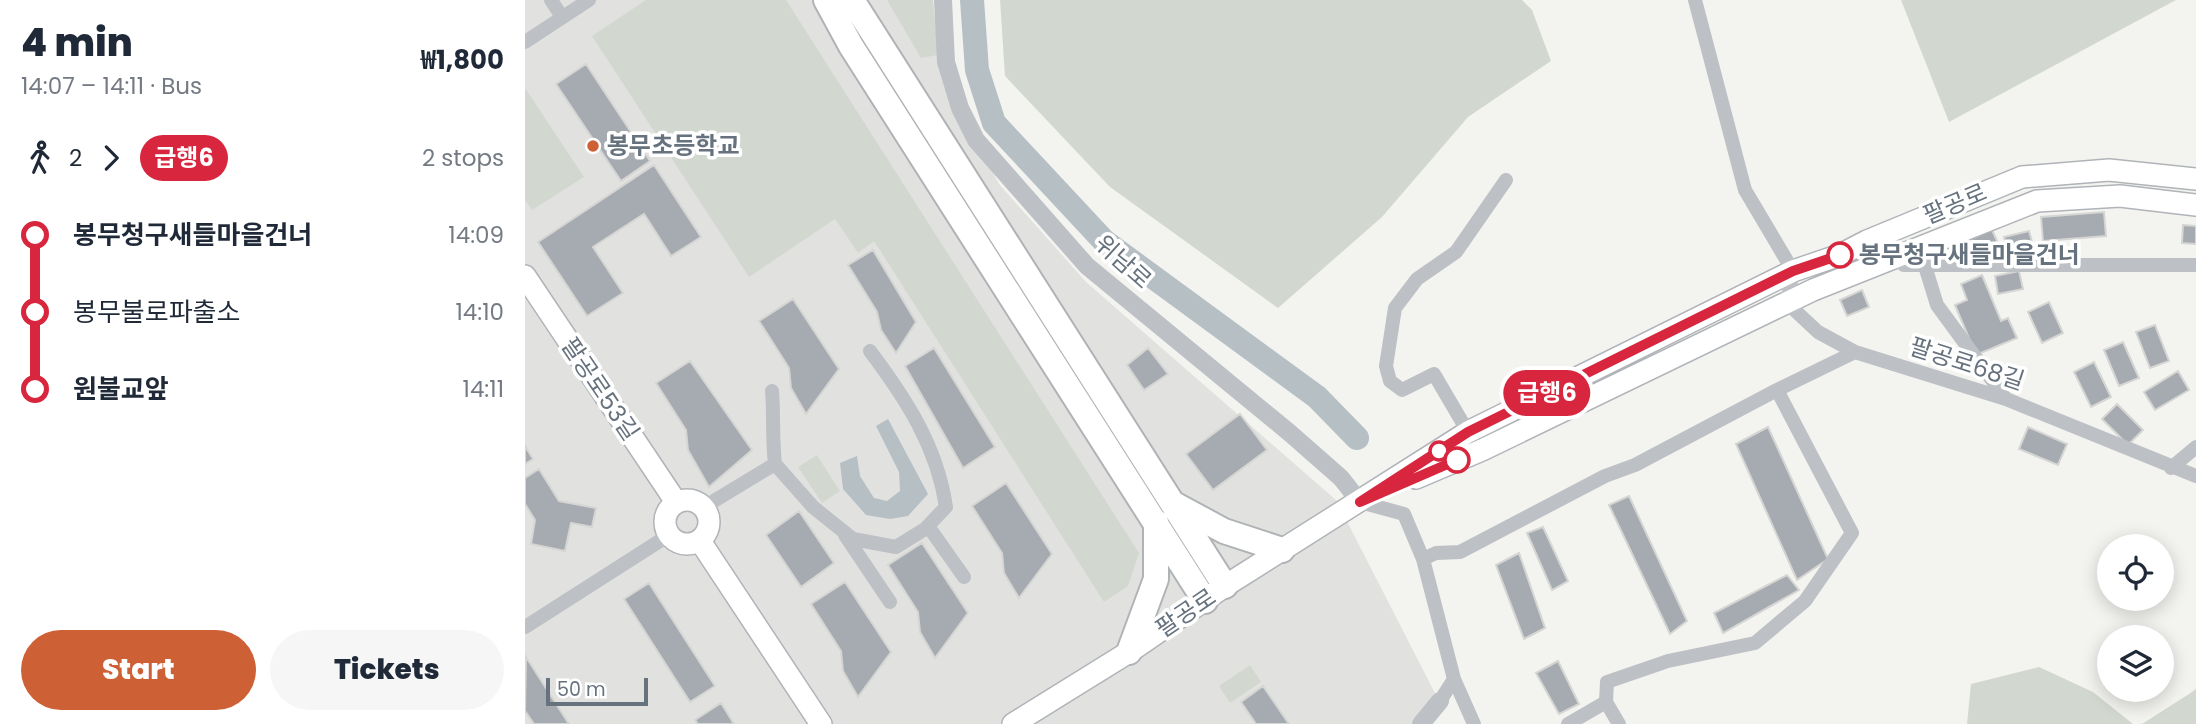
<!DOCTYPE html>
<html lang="en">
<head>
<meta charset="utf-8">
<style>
	body { margin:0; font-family:Poppins,"Noto Sans KR",sans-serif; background:#f6f6f7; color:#1f2937; height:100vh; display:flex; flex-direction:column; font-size:26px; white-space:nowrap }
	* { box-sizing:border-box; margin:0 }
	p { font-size:23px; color:#747a83 }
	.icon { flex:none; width:38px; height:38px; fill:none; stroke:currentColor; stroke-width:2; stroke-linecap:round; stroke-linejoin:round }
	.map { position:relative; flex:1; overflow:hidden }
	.panel { display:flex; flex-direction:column; background:#fff; width:525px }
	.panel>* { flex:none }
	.badge { padding:0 14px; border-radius:23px; font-size:24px; line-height:46px }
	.tools { position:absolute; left:1572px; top:534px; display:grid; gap:14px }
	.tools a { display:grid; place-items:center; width:77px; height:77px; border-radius:50%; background:#fff; box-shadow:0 4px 18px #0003; font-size:35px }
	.scale { position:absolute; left:21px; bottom:18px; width:102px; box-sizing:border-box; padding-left:7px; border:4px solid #66727e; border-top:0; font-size:19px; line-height:24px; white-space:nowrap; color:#66727e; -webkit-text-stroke:5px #fff; paint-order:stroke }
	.map>.badge { position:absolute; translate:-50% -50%; box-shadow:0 0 0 4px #fff }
	.legs { display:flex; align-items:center; gap:10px; height:77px; padding:0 21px; font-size:23px }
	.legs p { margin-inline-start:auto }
	.summary { display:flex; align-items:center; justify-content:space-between; height:119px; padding:0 21px }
	h1 { font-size:38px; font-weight:800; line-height:52px }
	.cta { display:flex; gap:14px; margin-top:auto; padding:14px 21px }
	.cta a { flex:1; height:80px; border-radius:42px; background:#ce6035; color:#fff; font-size:28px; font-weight:800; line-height:80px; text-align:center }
	.cta a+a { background:#f6f6f7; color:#1f2937 }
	ul { padding:0 21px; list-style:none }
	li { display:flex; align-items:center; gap:24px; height:77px; font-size:26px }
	li i { display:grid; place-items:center; width:10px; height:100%; margin:0 9px; background:currentColor }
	li i::after { content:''; width:18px; height:18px; margin:-9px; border:5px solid; border-radius:50%; background:#fff }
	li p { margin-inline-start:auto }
	li:first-child i { background:linear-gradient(#0000 50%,currentColor 0) }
	li:last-child i { background:linear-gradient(currentColor 50%,#0000 0) }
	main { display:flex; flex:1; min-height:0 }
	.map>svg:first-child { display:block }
</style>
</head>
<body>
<main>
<section class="panel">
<div class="summary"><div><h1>4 min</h1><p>14:07 – 14:11 · Bus</p></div><b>₩1,800</b></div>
<div class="legs"><svg class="icon" aria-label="walk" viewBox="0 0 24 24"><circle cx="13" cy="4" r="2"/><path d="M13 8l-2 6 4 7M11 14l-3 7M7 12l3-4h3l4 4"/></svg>2<svg class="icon" aria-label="forward" viewBox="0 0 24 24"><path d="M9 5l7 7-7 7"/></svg><b class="badge" style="background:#d7263d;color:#fff">급행6</b><p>2 stops</p></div>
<ul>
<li><i style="color:#d7263d"></i><b>봉무청구새들마을건너</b><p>14:09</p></li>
<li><i style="color:#d7263d"></i><span>봉무불로파출소</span><p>14:10</p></li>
<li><i style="color:#d7263d"></i><b>원불교앞</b><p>14:11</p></li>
</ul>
<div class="cta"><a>Start</a><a>Tickets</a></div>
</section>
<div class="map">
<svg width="1671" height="724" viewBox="0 0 1671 724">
	<rect width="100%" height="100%" fill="#f3f3f0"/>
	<!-- built -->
	<path fill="#e1e2e0" d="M0,0h408l5,55 18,50 43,79 87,98 250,218 102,199 -18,25h-895z"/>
	<!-- green -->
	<path fill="#d2d8d0" d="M121,0h140l353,553 -11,33 -24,16 -230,-361 -16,12 -23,-34 -86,58 -157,-241z
		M362,0h46l5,55 -17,3z
		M475,0h522l10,10 19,51 -83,56 -86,100 -104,91 -168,-121 -105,-111z
		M1376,0h275l-227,122z
		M0,88l59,89 -52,33 -7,-10z
		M292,455l23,36 -18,12 -24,-36z
		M725,665l11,17 -31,21 -11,-17z
		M1514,667l54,25 40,32h-166l4,-40z
		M1671,689v35h-54l47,-30z"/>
	<!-- water -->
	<path fill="#b6bfc4" d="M363,419l40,75 -20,22 -18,3 -24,-4 -23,-26 -3,-26 17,-7 3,20 14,22 13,3 13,-10 -1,-19 -23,-46z"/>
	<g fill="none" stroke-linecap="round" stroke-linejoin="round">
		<!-- river -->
		<path stroke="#b6bfc4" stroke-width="24" d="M447,0l5,70 17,53 110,118 213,156 40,41"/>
	</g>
	<!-- building -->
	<path fill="#a5abb0" stroke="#d5d5d3" stroke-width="2" d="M61,64l64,97 -29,20 -65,-97z
		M129,165l47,72 -30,19 -27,-42 -51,33 30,46 -36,23 -49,-74z
		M1579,212l2,24 -63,5 -2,-24z
		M1658,225l13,1v18l-14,-1z
		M1467,230l6,13 -21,9 -6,-13z
		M1504,231l5,18 -25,6 -5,-18z
		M348,250l43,72 -20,31 -15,-23 -4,-18 -29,-47z
		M1494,271l4,18 -25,5 -3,-18z
		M1457,275l19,46 7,-3 9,20 -41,17 -21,-50 12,-5 -6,-16z
		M1337,290l7,17 -22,9 -7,-16z
		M268,299l46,70 -33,45 -15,-26 -2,-20 -30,-47z
		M1524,302l14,31 -21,10 -14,-31z
		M1630,325l14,36 -19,7 -14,-36z
		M1598,342l16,36 -20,8 -15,-36z
		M409,348l61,99 -32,21 -58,-102z
		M623,348l20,26 -24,16 -17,-25z
		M165,361l62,89 -43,37 -21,-37 -2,-20 -30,-47z
		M1569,362l17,35 -20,10 -17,-35z
		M1653,371l11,19 -34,20 -11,-18z
		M1592,404l26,26 -15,15 -26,-26z
		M715,414l27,36 -54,40 -27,-36z
		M1243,427l60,132 -31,21 -61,-136z
		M1503,427l39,17 -9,21 -39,-16z
		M0,446l8,13 -8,5z
		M14,469l20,32 37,7 -4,19 -21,-4 -6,28 -34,-7 4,-24 -10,-16v-26z
		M481,483l46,71 -33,44 -15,-25 -2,-20 -30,-47z
		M1104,496l58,125 -17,13 -61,-129z
		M274,511l35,52 -33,24 -35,-52z
		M1018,527l25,54 -16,9 -25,-57z
		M397,543l46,70 -33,45 -15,-26 -2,-20 -30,-47z
		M994,553l26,75 -21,11 -28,-74z
		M1262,575l12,15 -76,43 -9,-20z
		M320,582l46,70 -33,45 -15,-26 -2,-20 -30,-47z
		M124,583l66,103 -25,16 -66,-103z
		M1,657l43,67h-35l-9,-13z
		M1033,661l21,43 -20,10 -23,-41z
		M738,686l26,38h-33l-15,-22z
		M196,703l13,21h-36l-3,-4z"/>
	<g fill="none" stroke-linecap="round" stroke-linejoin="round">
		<!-- secondary casing -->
		<g stroke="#b0b4b8" stroke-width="24">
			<path id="secondary" d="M0,276l151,226
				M891,478l66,-28 331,-160 224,-89 83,-5 76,9
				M140 522a22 22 0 1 1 44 0a22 22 0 1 1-44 0Z
				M175,541l121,183
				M488,724l116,-72 96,-66 243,-154 325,-161 47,-16 27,-14 155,-64 87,-7 87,9"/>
		</g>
		<!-- trunk casing -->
		<g stroke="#b0b3b6" stroke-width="28">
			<path id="trunk" d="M301,0l25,46 354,555
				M327,0l373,586
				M649,504l50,27 58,19
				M604,652l27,-73v-57"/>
		</g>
		<!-- minor -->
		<path stroke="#bdc0c4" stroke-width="14" d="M26,0l11,17
			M1170,0l50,190 48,81 -6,32 31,29 37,20 151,47 190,77
			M0,42l64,-42
			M1368,257l11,8h292
			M1400,266l12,39 69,94
			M943,432l-34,-58 -32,16 -12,-9 -4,-15 9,-58 22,-29 39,-27 50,-72
			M250,464l38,43 40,32 43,8 29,-18 21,-22c-9,-61 -40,-108 -76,-156
			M1646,468l25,-21
			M835,502l44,12 19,45 31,120 -14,22
			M179,507l71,-43c-3,-25 -1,-49 -3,-73
			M403,526l36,51
			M320,535l45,67
			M898,559l13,-6 24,-1 145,-76 30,-11 142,-75 78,-38
			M0,627l144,-92
			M929,679l20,45
			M1081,702l1,-20 61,-21 87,-18 50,-42 47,-68 -75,-143
			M1043,724l38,-22 13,22"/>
		<!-- tertiary -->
		<path stroke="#bdc0c4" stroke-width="18" d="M418,0l3,62 14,46 16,32 111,126 204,168 50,44 19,24
			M896,724l19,-23"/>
		<!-- secondary -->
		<use href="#secondary" stroke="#fff" stroke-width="21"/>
		<!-- trunk -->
		<use href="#trunk" stroke="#fff" stroke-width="24"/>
	</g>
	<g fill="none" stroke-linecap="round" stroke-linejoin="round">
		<!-- line-1 casing -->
		<g stroke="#fff" stroke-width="16">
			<path id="line-1" d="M932,460l-97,42 108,-70 325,-161 47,-16"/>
		</g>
		<!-- line-1 -->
		<use href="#line-1" stroke="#d7263d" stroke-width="10"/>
	</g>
	<!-- markers -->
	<circle fill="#ce6035" stroke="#fff" stroke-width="2.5" cx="68" cy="146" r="7"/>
	<g fill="#fff" stroke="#d7263d" stroke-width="3.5">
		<circle cx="1315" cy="255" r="12"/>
		<circle cx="914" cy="451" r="9"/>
		<circle cx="932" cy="460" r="12"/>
	</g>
	<g text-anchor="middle" stroke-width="7" stroke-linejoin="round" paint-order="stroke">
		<!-- poi labels -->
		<g font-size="24" font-weight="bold" fill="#66727e" stroke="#fff" text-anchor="start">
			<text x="82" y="154">봉무초등학교</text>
		</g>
		<!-- street labels -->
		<g font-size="24" fill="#66727e" stroke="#fff">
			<text transform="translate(1430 204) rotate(-23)" y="8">팔공로</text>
			<text transform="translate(598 262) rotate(42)" y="8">위남로</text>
			<text transform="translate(1442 364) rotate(18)" y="8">팔공로68길</text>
			<text transform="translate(75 389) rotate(56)" y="8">팔공로53길</text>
			<text transform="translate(661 613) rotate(-34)" y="8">팔공로</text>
		</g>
		<!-- stop labels -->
		<g font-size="24" font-weight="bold" fill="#66727e" stroke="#fff" text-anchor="start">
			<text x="1334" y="263">봉무청구새들마을건너</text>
		</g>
	</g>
</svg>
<div class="tools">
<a><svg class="icon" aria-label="locate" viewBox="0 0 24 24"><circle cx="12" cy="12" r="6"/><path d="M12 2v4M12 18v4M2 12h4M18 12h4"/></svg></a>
<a><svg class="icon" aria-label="layers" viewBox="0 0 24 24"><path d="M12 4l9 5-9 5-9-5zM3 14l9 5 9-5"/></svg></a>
</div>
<div class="scale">50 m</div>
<b class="badge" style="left:1022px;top:393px;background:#d7263d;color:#fff">급행6</b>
</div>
</main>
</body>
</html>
